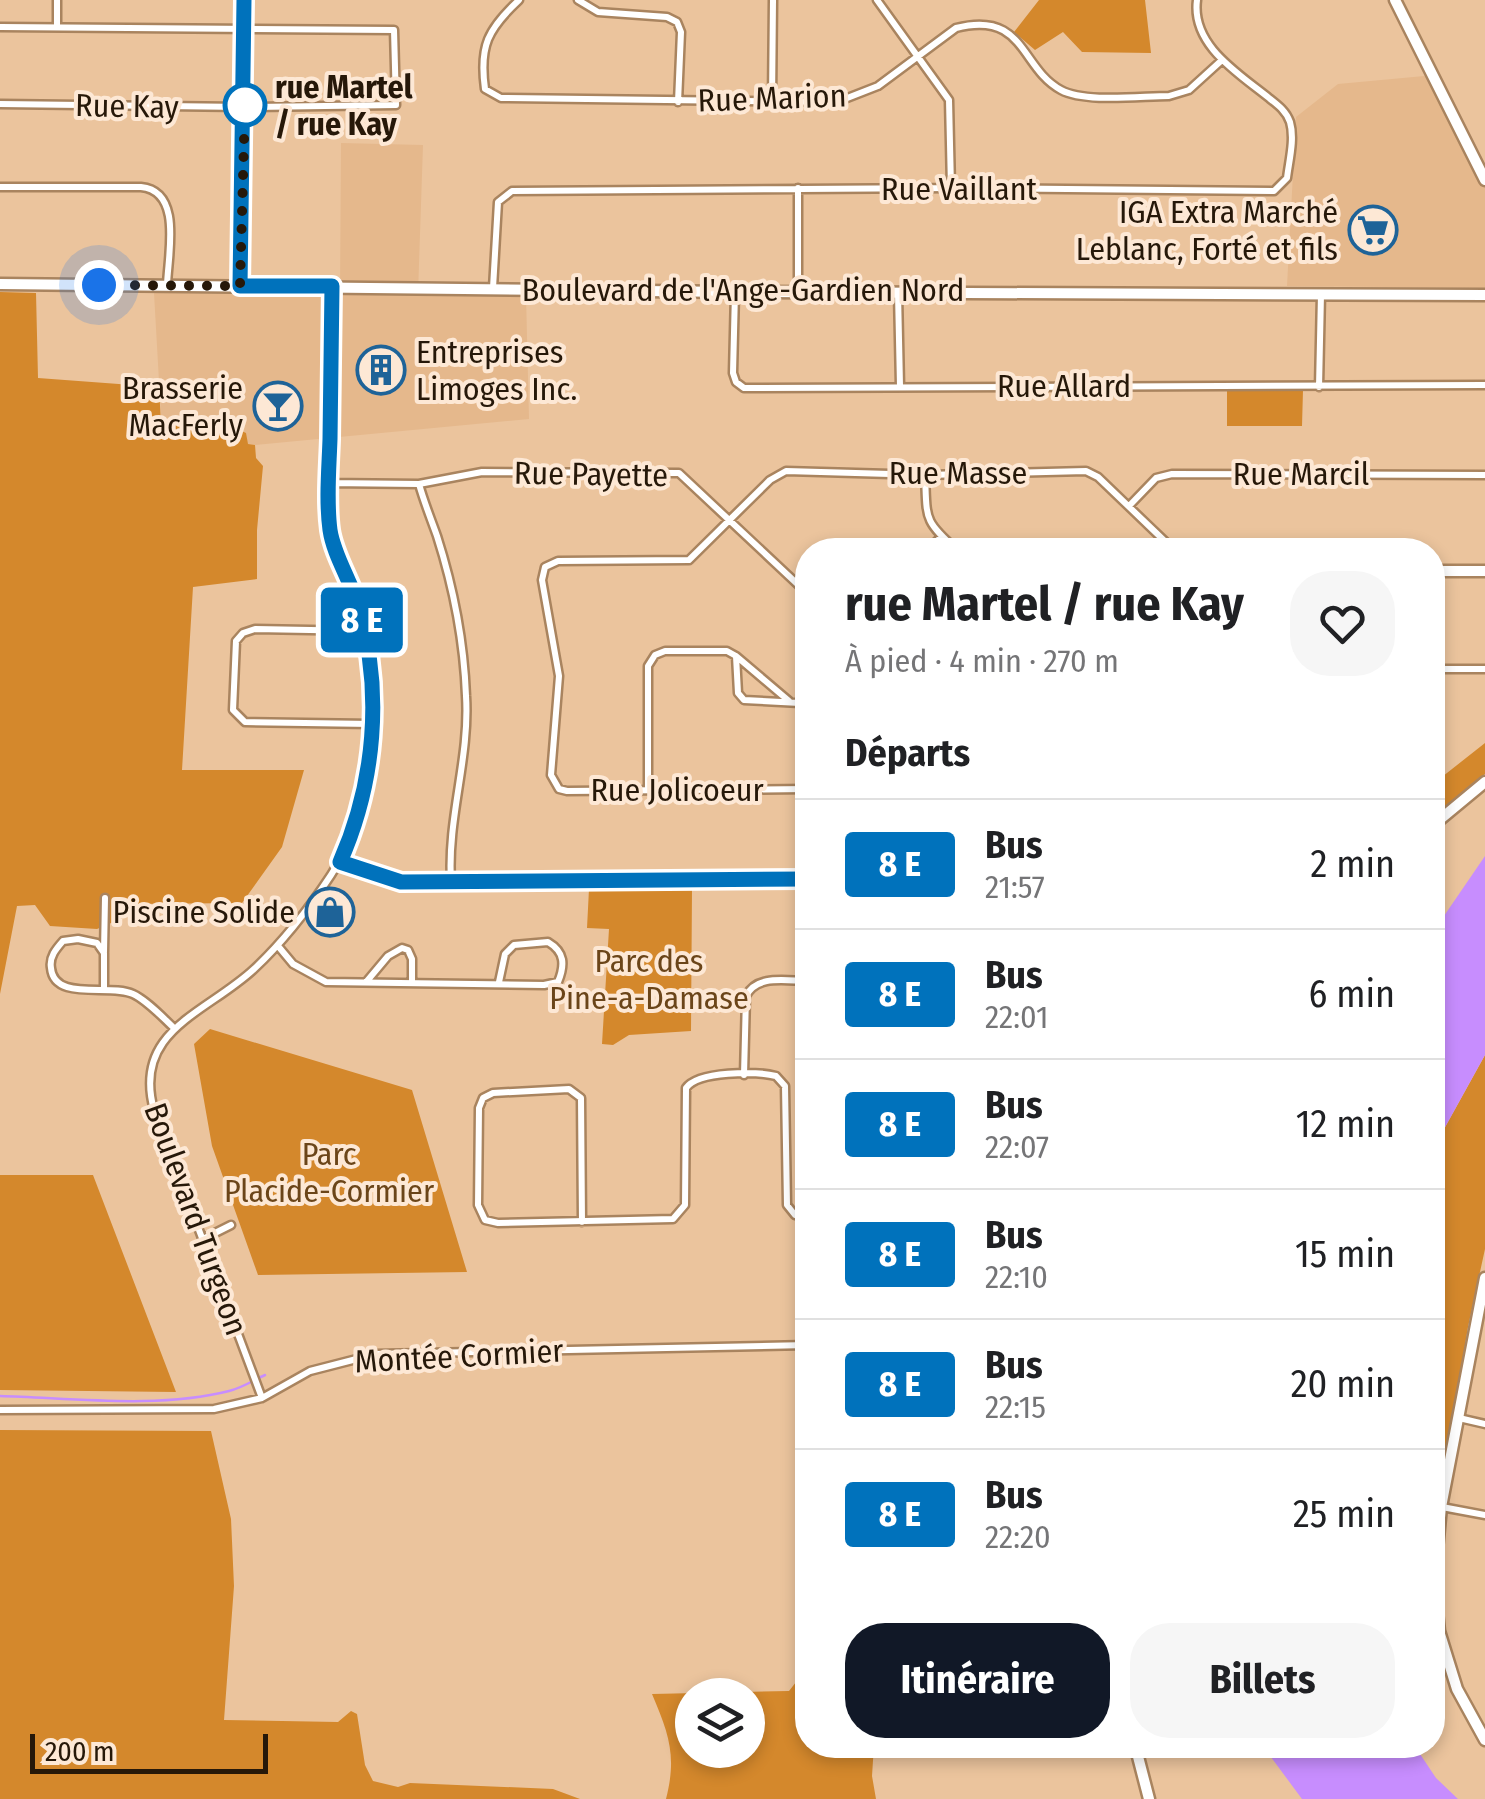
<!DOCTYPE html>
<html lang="fr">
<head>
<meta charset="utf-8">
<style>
	body { margin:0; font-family:"Fira Sans Condensed",sans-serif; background:#f6f6f6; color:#202124; height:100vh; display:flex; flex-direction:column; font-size:38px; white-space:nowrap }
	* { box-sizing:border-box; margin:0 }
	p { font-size:32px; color:#757577 }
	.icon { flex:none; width:55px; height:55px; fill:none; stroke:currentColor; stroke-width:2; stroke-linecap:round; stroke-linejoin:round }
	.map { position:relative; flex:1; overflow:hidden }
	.panel { position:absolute; left:795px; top:538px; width:650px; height:1220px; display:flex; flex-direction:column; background:#fff; border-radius:40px; box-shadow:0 5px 15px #0003 }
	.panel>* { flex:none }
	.badge { padding:0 20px; border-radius:8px; font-size:35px; line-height:65px }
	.fabs { position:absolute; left:675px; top:1678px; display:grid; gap:20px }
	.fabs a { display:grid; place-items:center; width:90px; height:90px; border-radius:50%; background:#fff; box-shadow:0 5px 15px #0003; font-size:50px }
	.scale { position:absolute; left:30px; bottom:25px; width:238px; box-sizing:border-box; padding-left:10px; border:5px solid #261809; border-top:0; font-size:28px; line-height:35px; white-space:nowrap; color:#261809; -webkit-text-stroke:8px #fde8d5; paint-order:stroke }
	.you { position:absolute; width:50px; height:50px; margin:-25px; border:8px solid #fff; border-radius:50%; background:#1a73e8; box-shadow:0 0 0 15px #1a73e833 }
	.map>.badge { position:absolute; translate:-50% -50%; box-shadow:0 0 0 5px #fff }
	h2 { padding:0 50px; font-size:38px; line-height:90px }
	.round { display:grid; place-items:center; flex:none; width:105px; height:105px; border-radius:40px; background:#f6f6f6 }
	.head { display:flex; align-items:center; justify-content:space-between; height:170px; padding:0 50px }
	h1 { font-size:48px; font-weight:700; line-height:75px }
	.action { display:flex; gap:20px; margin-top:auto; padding:20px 50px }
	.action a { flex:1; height:115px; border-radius:40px; background:#111827; color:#fff; font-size:40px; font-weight:700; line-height:115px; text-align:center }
	.action a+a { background:#f6f6f6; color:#202124 }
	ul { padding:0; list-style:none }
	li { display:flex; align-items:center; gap:30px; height:130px; padding:0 50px; border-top:2px solid #e0e0e0 }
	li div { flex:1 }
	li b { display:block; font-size:38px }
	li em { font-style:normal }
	li .badge { min-width:110px; font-weight:700; text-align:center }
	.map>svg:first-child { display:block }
</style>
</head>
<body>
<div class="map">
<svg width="1485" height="1799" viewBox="0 0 1485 1799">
	<rect width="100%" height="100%" fill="#ebc49d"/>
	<!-- built -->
	<path fill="#e5b88c" d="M1435,75l50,102v111l-198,-2 9,-169 42,-33z
		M341,143l82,2 -5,149 108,1 3,124 -274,26 -93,-11 -8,-141 186,1z"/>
	<!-- green -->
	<path fill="#d4882c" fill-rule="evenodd" d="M1039,0h106l6,53 -69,-1 -19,-20 -28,18 -21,-18z
		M0,292l36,1 2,85 121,9 2,37 67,1 18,8 2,11 7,1 1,13 7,8 -6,64v49l-64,8 -11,183h122l-22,77 -40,56 -109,1 -1,10 -35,15 -47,-3 -15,-21 -18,1 -17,88z
		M1227,390h76l-1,36h-75z
		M1485,743v31l-52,44v-34z
		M589,889h103l-1,142 -62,4 -16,10 -11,-1 7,-115 -22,-1z
		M210,1029l202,61 55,182 -209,3 -46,-129 -18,-102z
		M1485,1055v194l-17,78 -35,211v-389z
		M0,1175h93l83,217 -176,-2z
		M0,1430l211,1 20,88 3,67 -10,134 114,2 13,-11 6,3 8,51 8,16 25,6 12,-4 143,6 27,10h-580z
		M807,1668l1,77h66l-2,31 4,23h-210c11,-43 3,-65 -14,-105l137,-3zM692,1695h56v55h-56z"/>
	<!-- water -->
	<path fill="#c78dfe" d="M1485,856v199l-52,94v-217z
		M1262,1745h152l22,33 22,21h-156z"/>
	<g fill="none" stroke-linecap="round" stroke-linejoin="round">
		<!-- stream -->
		<path stroke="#c78dfe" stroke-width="2.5" d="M0,1396c72,2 159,13 229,-5 13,-3 25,-11 36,-16"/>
		<!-- street casing -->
		<g stroke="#a9845f" stroke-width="11">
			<path id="street" d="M57,0v27
				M519,0c-31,29 -40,46 -34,89l16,9 336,4 41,-16 78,-58c69,-18 64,40 105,62 24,13 80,6 108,6l20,-6 33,-30
				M578,0l20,12 69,5 10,5 4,10 -3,70
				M877,0l72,100 2,88
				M0,27l394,3 2,75 -151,2 -245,-3
				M772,101l1,-101
				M0,187h141c42,4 27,67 26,98
				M240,287l4,-287
				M493,288l5,-86 14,-11 439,-3 323,3 13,-13c2,-17 8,-39 3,-56 -4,-11 -12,-17 -21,-24 -31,-25 -78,-53 -72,-98
				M735,292l-2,81 3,9 8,6 741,-3
				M798,292v-104
				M898,293l2,93
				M1319,387l2,-93
				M925,475c2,44 -2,45 32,75
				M328,483l91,1 63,-12 197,1 129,121
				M419,484c5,18 12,35 18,52 16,50 27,107 29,160 4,62 -19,122 -15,185
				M1129,506l27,-28 16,-4 313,1
				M928,550l14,-14
				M365,631l-110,-2 -12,4 -7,8 -3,69 12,12 127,2
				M736,656l53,45
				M1432,669h53
				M808,789l-241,2 -8,-2 -8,-14 8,-99 -17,-96 3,-13 13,-6 131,-1 81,-80 16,-9 139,4 161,-4 12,6 76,73
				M648,790v-124l7,-11 10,-4h62l9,5 2,37 6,7 56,3 8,-3
				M278,946l15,18 33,18 218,3 14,-3c7,-17 7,-30 -10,-40l-34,3 -9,9 -6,28
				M104,952l1,-54
				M367,981l21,-25 14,-8 6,2 4,9v23
				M104,988v-35l-7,-10 -19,-4 -15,2c-7,8 -14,16 -12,27 3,34 59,15 82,26 15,7 30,24 42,35
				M744,1075l2,-79c11,-22 40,-15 62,-15
				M582,1222l-1,-124 -12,-9 -76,4 -10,5 -4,10 -1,97 7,15 13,3 175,-4 12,-14 1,-117c12,-17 70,-17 90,-12l9,10 2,119 8,10 13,2
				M203,1239l28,-14
				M262,1398l-108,-288c-22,-80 53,-97 100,-141 30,-28 54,-59 77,-94 48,-73 52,-182 29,-264 -9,-32 -28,-61 -31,-94l3,-231
				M0,1410l214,-1 48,-11 48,-27 66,-17 432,-9
				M1459,1418l26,6
				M1442,1507l43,8"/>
		</g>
		<!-- secondary casing -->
		<g stroke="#a9845f" stroke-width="15">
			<path id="secondary" d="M1395,0l90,180
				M0,284l735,8 750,3
				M1432,571h53
				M1432,826l53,-44
				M340,861l61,21 407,-2
				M1485,1278l-44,229 -7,75 5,49 18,58 28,51
				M1135,1745l14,54"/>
		</g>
		<!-- street -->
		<use href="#street" stroke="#fff" stroke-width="6"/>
		<!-- secondary -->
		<use href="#secondary" stroke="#fff" stroke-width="10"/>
	</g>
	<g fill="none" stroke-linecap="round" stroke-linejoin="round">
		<!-- line casing -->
		<g stroke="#fff" stroke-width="22">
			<path id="line" d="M244,0l-4,286h92c-1,51 -1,102 -2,153 -1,30 -4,61 0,91 4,27 22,52 29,79 24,83 16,174 -19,253l61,20 407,-3"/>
		</g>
		<!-- line -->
		<use href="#line" stroke="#0072bc" stroke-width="15"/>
		<!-- walk -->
		<path stroke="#261809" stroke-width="10" stroke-dasharray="0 18" d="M99,285l141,1 5,-181"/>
	</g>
	<!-- icons -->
	<defs>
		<g id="supermarket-ring" transform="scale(2.5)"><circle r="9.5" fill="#fde8d5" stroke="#1e6398" stroke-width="1.5"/><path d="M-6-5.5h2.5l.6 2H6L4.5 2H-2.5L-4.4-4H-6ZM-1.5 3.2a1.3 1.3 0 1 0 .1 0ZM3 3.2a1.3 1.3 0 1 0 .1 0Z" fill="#1e6398"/></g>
		<g id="building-ring" transform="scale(2.5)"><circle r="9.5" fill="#fde8d5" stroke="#1e6398" stroke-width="1.5"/><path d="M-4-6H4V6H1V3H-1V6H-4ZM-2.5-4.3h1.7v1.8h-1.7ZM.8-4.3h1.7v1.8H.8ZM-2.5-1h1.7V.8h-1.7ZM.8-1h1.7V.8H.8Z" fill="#1e6398"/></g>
		<g id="bar-ring" transform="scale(2.5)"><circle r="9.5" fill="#fde8d5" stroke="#1e6398" stroke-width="1.5"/><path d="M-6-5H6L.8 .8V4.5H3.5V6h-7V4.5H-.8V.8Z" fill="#1e6398"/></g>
		<g id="shop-ring" transform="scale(2.5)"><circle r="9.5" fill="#fde8d5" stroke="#1e6398" stroke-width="1.5"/><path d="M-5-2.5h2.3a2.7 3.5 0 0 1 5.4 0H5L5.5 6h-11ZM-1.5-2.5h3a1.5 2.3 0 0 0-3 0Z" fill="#1e6398"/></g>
	</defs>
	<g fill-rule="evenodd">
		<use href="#supermarket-ring" x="1373" y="230"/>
		<use href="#building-ring" x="381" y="370"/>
		<use href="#bar-ring" x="278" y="406"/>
		<use href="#shop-ring" x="330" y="912"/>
	</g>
	<!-- markers -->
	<circle fill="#fff" stroke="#0072bc" stroke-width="5" cx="245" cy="105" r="20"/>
	<g text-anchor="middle" stroke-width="8" stroke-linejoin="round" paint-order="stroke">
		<!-- stop labels -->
		<g font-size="32" font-weight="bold" fill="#261809" stroke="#fde8d5" text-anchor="start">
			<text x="275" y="98">rue Martel<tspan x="275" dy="37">/ rue Kay</tspan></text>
		</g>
		<!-- street labels -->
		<g font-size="32" fill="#261809" stroke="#fde8d5">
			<text transform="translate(772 98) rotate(-2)" y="11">Rue Marion</text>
			<text transform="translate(127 106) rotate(1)" y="11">Rue Kay</text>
			<text x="959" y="200">Rue Vaillant</text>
			<text x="743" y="301">Boulevard de l'Ange-Gardien Nord</text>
			<text x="1064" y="397">Rue Allard</text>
			<text x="958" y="484">Rue Masse</text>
			<text transform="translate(591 474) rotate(1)" y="11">Rue Payette</text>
			<text x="1301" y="485">Rue Marcil</text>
			<text x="677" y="801">Rue Jolicoeur</text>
			<text transform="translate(196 1219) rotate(70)" y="11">Boulevard Turgeon</text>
			<text transform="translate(459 1356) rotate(-3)" y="11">Montée Cormier</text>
		</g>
		<!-- poi labels -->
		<g font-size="32" fill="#261809" stroke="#fde8d5" text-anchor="end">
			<text x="1338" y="223">IGA Extra Marché<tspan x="1338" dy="37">Leblanc, Forté et fils</tspan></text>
			<text x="416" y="363" text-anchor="start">Entreprises<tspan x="416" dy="37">Limoges Inc.</tspan></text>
			<text x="243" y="399">Brasserie<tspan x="243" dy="37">MacFerly</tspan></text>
			<text x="295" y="923">Piscine Solide</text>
		</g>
		<!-- park labels -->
		<g font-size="32" fill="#6b4519" stroke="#fde8d5">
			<text x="649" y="972">Parc des<tspan x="649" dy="37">Pine-a-Damase</tspan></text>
			<text x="329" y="1165">Parc<tspan x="329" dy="37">Placide-Cormier</tspan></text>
		</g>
	</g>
</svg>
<div class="fabs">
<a><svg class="icon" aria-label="layers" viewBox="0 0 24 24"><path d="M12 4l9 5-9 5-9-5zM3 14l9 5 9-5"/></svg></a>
</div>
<div class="scale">200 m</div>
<div class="you" style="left:99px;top:285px"></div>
<b class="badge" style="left:362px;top:620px;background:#0072bc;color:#fff">8 E</b>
<section class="panel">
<div class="head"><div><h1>rue Martel / rue Kay</h1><p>À pied · 4 min · 270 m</p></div><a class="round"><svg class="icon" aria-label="heart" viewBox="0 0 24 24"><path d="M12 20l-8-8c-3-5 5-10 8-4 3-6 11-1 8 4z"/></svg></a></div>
<h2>Départs</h2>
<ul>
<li><span class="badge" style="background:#0072bc;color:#fff">8 E</span><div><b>Bus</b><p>21:57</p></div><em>2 min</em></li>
<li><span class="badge" style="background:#0072bc;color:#fff">8 E</span><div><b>Bus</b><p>22:01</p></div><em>6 min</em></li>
<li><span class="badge" style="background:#0072bc;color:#fff">8 E</span><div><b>Bus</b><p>22:07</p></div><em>12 min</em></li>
<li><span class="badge" style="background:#0072bc;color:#fff">8 E</span><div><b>Bus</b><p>22:10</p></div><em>15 min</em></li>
<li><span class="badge" style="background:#0072bc;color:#fff">8 E</span><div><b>Bus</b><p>22:15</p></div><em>20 min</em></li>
<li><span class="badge" style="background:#0072bc;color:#fff">8 E</span><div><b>Bus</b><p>22:20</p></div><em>25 min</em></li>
</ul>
<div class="action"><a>Itinéraire</a><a>Billets</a></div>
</section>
</div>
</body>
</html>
